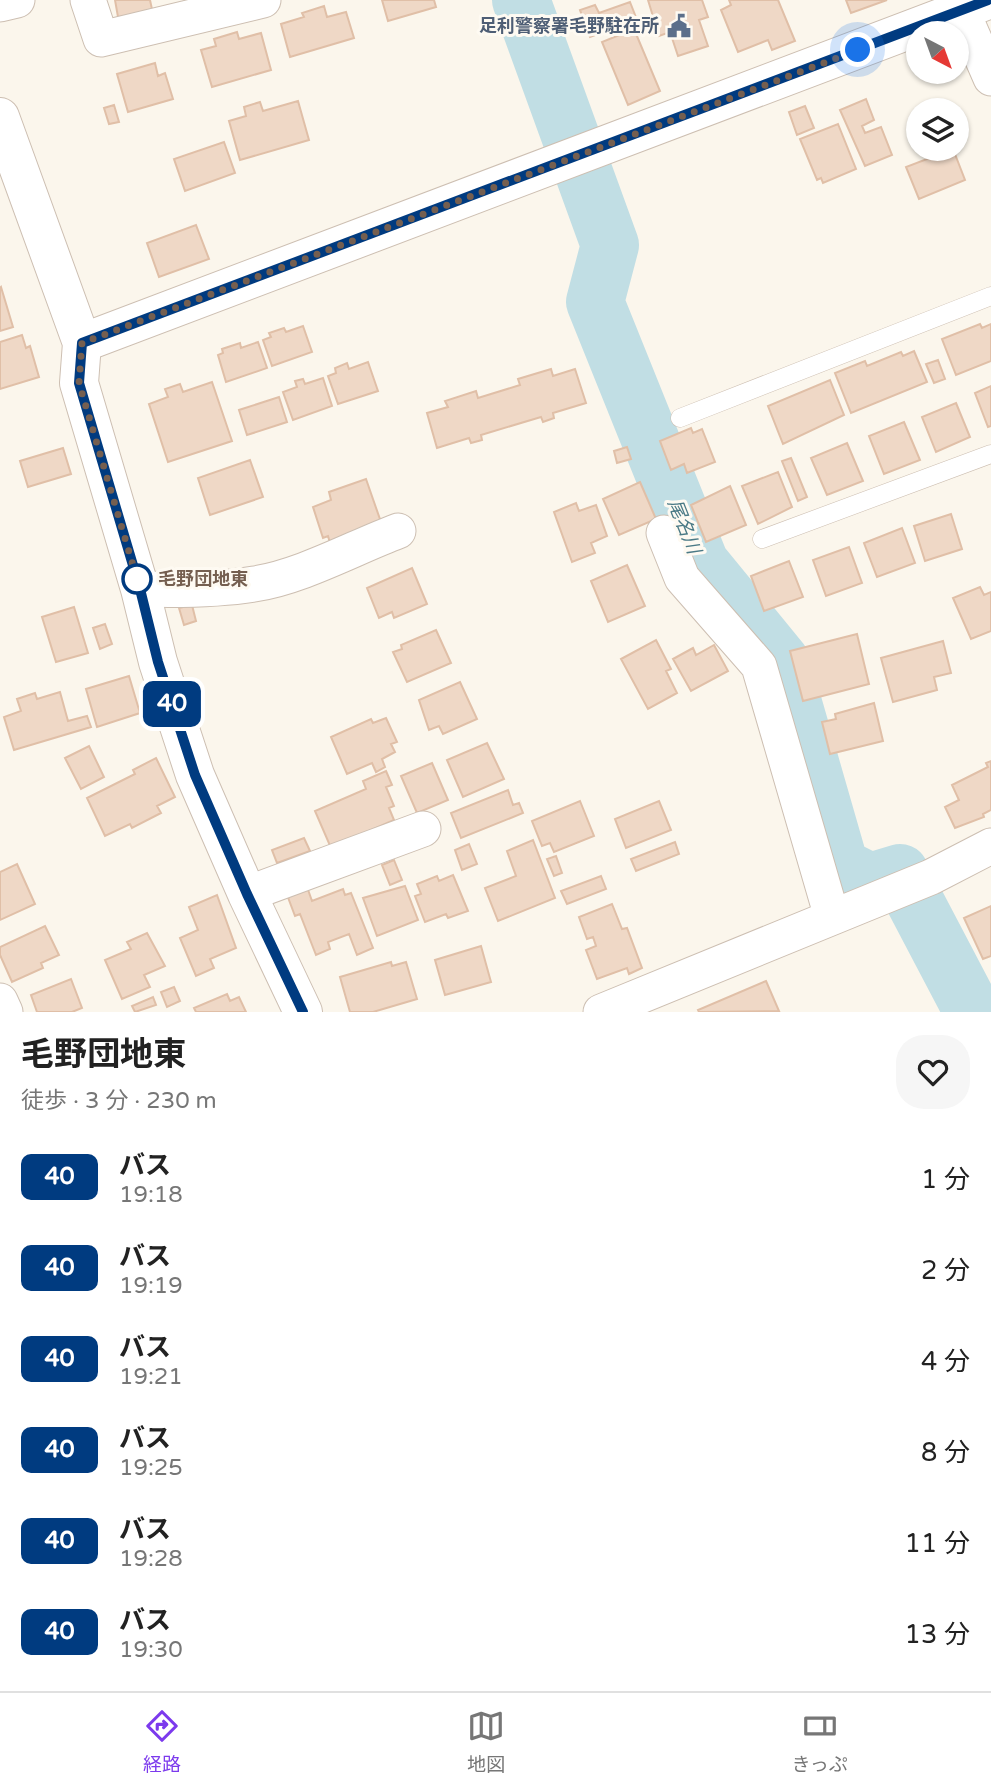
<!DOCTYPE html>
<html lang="ja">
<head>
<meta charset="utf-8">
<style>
	body { margin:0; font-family:"Varela Round","Noto Sans JP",sans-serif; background:#f6f6f6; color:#222; height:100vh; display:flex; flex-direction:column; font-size:26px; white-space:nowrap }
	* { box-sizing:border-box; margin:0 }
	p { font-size:23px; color:#767676 }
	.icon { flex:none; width:38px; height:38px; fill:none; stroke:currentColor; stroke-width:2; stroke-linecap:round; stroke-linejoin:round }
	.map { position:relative; height:1012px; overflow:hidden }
	.sheet { display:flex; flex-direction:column; background:#fff; flex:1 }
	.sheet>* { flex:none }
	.badge { padding:0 14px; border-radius:10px; font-size:24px; line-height:46px }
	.needle { width:46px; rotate:139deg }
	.buttons { position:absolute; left:906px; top:21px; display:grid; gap:14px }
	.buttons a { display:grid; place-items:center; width:63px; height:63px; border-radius:50%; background:#fff; box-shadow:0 2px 5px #0004; font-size:35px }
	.you { position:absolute; width:35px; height:35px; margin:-18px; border:5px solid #fff; border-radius:50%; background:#1a73e8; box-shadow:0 0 0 10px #1a73e833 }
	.map>.badge { position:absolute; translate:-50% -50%; box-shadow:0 0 0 4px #fff }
	.round { display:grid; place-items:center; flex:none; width:74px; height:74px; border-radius:28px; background:#f6f6f6 }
	.headline { display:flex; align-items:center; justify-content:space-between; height:119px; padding:0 21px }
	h1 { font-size:33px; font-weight:700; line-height:52px }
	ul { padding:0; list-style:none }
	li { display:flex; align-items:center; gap:21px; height:91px; padding:0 21px }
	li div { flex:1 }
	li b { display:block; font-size:26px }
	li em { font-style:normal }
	li .badge { min-width:77px; font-weight:700; text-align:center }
	.dock { display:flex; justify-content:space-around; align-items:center; height:98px; border-top:2px solid #e0e0e0; background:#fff; font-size:19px; color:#767676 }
	.dock a { display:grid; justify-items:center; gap:4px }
	.dock .current { color:#7c3aed }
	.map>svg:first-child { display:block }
</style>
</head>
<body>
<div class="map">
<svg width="991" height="1012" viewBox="0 0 991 1012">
	<rect width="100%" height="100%" fill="#fbf6ec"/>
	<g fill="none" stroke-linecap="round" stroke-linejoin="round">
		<!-- river -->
		<path stroke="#c1dee4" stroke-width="58" d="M521,0l89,245 -15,57 105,261 81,99 59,205 30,15 30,-9 73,139"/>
	</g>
	<!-- building -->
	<path fill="#efd8c6" stroke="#e0bfa7" stroke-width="2" d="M115,0h35l3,14 -35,3z
		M382,0h52l2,7 -48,14z
		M648,0h54l6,17 -9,3 9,26 -30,10 -8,-24 -11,4z
		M729,0h49l17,41 -23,9 -4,-10 -30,12 -17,-42 10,-5z
		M846,0h41l-36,13z
		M630,2l7,18 -47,17 -10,-27 15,-5 4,8z
		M324,6l3,11 19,-5 8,26 -64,19 -9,-33 23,-7 -2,-4z
		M634,29l26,62 -32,14 -26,-63z
		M237,32l2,7 22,-6 10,37 -59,17 -11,-37 15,-4 -2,-7z
		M155,63l3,13 7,-3 8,26 -45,13 -11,-38z
		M866,99l8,21 -12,6 3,7 16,-6 11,28 -27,11 -25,-56z
		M298,101l11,39 -69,20 -11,-39 17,-5 -2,-9 16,-5 3,9z
		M114,105l5,17 -10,2 -5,-16z
		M805,106l9,22 -17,7 -8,-23z
		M838,124l18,45 -33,14 -2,-5 -4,2 -17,-41z
		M224,142l11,31 -50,18 -11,-32z
		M953,149l12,31 -46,19 -13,-32z
		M196,225l13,34 -50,18 -12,-34z
		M1,287l12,40 -13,4v-43z
		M980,324l2,4 9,-4v37l-35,14 -14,-36z
		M303,326l9,26 -40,14 -9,-26 8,-3 -2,-4 15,-5 2,4z
		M22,335l4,13 4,-2 9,31 -39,12v-47z
		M258,342l9,26 -41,14 -8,-27 5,-2 -1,-4 18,-6 1,5z
		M914,351l13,31 -76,31 -16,-40 30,-12 2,5 34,-14 2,4z
		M938,360l7,19 -11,4 -8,-19z
		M368,362l10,29 -40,13 -10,-28 8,-3 -1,-5 12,-5 2,6z
		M551,369l2,7 22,-7 11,34 -33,10 1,5 -11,4 -2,-5 -60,18 1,5 -11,3 -2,-5 -32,10 -10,-35 21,-6 -3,-6 31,-10 2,7 42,-13 -2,-6z
		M323,378l9,28 -39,14 -10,-28 14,-5 -2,-6 8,-2 2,5z
		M830,380l14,35 -61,29 -15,-38z
		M212,382l20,59 -64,21 -19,-58 19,-7 -3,-8 15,-5 3,8z
		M991,386v40l-3,1 -13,-34z
		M279,397l8,25 -40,13 -8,-25z
		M956,403l14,34 -34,15 -14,-35z
		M904,422l16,38 -36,14 -15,-38z
		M691,428l2,5 9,-4 13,33 -28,11 -3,-9 -13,6 -11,-29z
		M847,443l16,38 -36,14 -16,-37z
		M627,447l4,12 -14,4 -3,-12z
		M63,448l8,26 -43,13 -8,-26z
		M791,458l16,39 -9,4 -16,-40z
		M250,460l13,37 -53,18 -12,-37z
		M778,472l14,35 -34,17 -16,-38z
		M366,479l16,46 -52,18 -2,-7 -5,2 -10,-31 18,-7 -2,-8z
		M640,482l16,37 -37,16 -16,-36z
		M730,486l16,39 -40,17 -15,-37z
		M576,503l3,8 17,-6 11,31 -16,7 4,10 -23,9 -18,-50z
		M951,514l11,35 -37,12 -11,-35z
		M902,528l13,35 -38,14 -13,-34z
		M849,547l13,36 -36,13 -13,-36z
		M789,561l14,36 -39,14 -13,-35z
		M627,565l18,41 -37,16 -17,-41z
		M412,568l15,36 -33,14 -2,-6 -13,6 -12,-30z
		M980,587l4,8 7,-3v39l-20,8 -18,-41z
		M192,605l4,16 -12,4 -5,-17z
		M74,607l14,46 -32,9 -14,-45z
		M105,624l7,20 -12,5 -7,-21z
		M436,630l15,33 -44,19 -14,-30 9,-3 -1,-4z
		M857,634l12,50 -66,17 -13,-50z
		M656,640l15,29 -5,2 11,22 -29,16 -27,-50z
		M943,641l8,32 -17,4 3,13 -44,12 -12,-44z
		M714,645l14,26 -37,20 -18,-32 20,-11 3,7z
		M129,676l11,37 -43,14 -11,-38z
		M460,682l17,37 -34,15 -4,-8 -10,4 -10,-30z
		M60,692l8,29 19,-5 4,11 -77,23 -10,-33 17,-6 -4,-12 18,-6 2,6z
		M874,703l9,38 -53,13 -8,-32 14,-3 -1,-5z
		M386,718l11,24 -6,2 4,8 -13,7 3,8 -9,5 -4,-9 -25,11 -16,-37 40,-18 2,4z
		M487,743l17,36 -41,18 -16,-37z
		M89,746l15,31 -23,12 -16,-31z
		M156,758l19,39 -18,9 4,7 -29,15 -2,-4 -25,12 -18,-38 48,-24 -2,-4z
		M991,761v49l-8,4 1,3 -29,11 -10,-21 14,-7 -7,-15 36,-18 -2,-4z
		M432,763l16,37 -31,13 -16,-37z
		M386,771l6,14 -6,2 8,19 -5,2 5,12 -63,28 -16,-37 51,-22 -3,-8z
		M508,790l5,15 6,-2 4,10 -62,25 -10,-25z
		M580,801l14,35 -40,16 -4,-9 -8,3 -10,-25z
		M659,801l12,29 -45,18 -11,-29z
		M304,838l6,13 -33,12 -5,-13z
		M533,840l22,58 -57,23 -13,-33 31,-12 -9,-25z
		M675,842l4,12 -43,17 -5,-12z
		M469,844l8,20 -15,6 -7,-20z
		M556,856l6,17 -8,3 -7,-17z
		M394,860l8,20 -12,5 -8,-20z
		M17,864l18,40 -35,16v-48z
		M453,875l15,36 -20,7 -2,-4 -21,8 -10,-26 6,-2 -4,-10 20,-8 2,5z
		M601,876l5,13 -39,15 -6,-13z
		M306,884l6,17 31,-12 2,6 6,-2 22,55 -16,7 -8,-21 -21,8 2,7 -14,6 -16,-41 -5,2 -9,-24z
		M405,886l13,34 -41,16 -14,-38z
		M217,895l19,53 -26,11 4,9 -18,8 -16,-38 18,-8 -9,-23z
		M612,904l10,25 5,-1 15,40 -13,6 -2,-6 -30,11 -11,-29 10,-4 -3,-9 -6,2 -8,-22z
		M991,906v50l-8,3 -19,-41z
		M45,926l14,29 -18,8 2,5 -31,14 -12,-27v-8z
		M147,933l18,33 -21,9 6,12 -28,12 -17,-39 26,-11 -4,-7z
		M481,946l10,36 -46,13 -10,-35z
		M391,962l1,4 14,-4 11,37 -44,13h-23l-10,-35z
		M71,979l11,29 -10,4h-35l-6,-17z
		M766,981l13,30 -80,1 -1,-2z
		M174,987l6,14 -13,6 -6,-15z
		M227,994l3,7 9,-4 7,15h-50l-2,-4z
		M153,997l3,8 -21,7 -3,-6z"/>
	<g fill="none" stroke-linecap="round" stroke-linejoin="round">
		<!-- service casing -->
		<g stroke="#cdbfb2" stroke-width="19">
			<path id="service" d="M680,418l311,-122
				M762,539l229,-85"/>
		</g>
		<!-- minor casing -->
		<g stroke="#cdbfb2" stroke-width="37">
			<path id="minor" d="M88,0l13,39 162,-39
				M957,0l34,78
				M0,4l17,-4
				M664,533l18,45 77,88 73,251
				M140,589c38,1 77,1 114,-5 47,-7 99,-36 144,-53
				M247,894l176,-65
				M0,1001l5,11
				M601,1012l330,-135 60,-31"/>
		</g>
		<!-- tertiary casing -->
		<g stroke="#cdbfb2" stroke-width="40">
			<path id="tertiary" d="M0,117l82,226 -3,40 61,206 18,73 37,113 52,119 56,118
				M82,343l906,-343"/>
		</g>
		<!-- service -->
		<use href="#service" stroke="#fff" stroke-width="18"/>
		<!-- minor -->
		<use href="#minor" stroke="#fff" stroke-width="35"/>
		<!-- tertiary -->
		<use href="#tertiary" stroke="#fff" stroke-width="38"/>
	</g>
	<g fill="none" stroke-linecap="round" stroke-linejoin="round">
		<!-- line casing -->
		<g stroke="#fff" stroke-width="16">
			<path id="line" d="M303,1012l-56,-118 -52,-119 -37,-113 -18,-73 -61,-206 3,-40 906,-343"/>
		</g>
		<!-- line -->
		<use href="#line" stroke="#003b80" stroke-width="10"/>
		<!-- walk -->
		<path stroke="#755f50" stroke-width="7" stroke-dasharray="0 12.6" d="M137,579l3,10 -61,-206 3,-40 776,-293"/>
	</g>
	<!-- icons -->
	<defs>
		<g id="civic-bare" transform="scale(1.89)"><path d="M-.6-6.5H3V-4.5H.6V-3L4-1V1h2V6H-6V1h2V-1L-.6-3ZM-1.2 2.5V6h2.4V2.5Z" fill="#5c6f8a" stroke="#fefaf2" stroke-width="2.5" paint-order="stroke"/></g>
	</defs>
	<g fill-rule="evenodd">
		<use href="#civic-bare" x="679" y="26"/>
	</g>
	<!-- markers -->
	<circle fill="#fff" stroke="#003b80" stroke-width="3.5" cx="137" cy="579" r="14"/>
	<g text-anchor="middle" stroke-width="6" stroke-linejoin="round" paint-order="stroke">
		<!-- service labels -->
		<g font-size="18" font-weight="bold" fill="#4e5e75" stroke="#fefaf2" text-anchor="end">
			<text x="659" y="32">足利警察署毛野駐在所</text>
		</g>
		<!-- stop labels -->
		<g font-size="18" font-weight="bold" fill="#755f50" stroke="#fefaf2" text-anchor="start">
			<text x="158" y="585">毛野団地東</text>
		</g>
		<!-- water labels -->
		<g font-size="19" font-style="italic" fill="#4b7a86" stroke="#fefaf2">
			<text transform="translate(685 526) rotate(68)" y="7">尾名川</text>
		</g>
	</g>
</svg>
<div class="buttons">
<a><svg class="needle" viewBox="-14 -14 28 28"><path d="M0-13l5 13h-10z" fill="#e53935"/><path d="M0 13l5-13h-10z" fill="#767676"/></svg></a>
<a><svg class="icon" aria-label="layers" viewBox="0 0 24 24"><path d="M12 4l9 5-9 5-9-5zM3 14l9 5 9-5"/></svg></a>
</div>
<div class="you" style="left:858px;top:50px"></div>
<b class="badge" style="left:172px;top:704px;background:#003b80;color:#fff">40</b>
</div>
<section class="sheet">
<div class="headline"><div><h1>毛野団地東</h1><p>徒歩 · 3 分 · 230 m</p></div><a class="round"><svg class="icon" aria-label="heart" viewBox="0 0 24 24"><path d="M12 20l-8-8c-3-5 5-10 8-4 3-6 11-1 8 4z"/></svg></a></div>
<ul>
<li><span class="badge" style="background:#003b80;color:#fff">40</span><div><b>バス</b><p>19:18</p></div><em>1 分</em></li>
<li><span class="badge" style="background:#003b80;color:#fff">40</span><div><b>バス</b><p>19:19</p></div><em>2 分</em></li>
<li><span class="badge" style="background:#003b80;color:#fff">40</span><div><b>バス</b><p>19:21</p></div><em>4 分</em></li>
<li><span class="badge" style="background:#003b80;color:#fff">40</span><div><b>バス</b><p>19:25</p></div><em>8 分</em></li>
<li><span class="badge" style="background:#003b80;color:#fff">40</span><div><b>バス</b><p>19:28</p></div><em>11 分</em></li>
<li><span class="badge" style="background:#003b80;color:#fff">40</span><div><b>バス</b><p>19:30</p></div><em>13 分</em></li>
</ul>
</section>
<nav class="dock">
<a class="current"><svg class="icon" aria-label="directions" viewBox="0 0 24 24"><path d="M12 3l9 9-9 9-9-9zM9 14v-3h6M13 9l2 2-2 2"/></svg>経路</a>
<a><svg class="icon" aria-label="map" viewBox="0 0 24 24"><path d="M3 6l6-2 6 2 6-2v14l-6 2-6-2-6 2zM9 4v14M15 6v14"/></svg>地図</a>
<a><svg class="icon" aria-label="tickets" viewBox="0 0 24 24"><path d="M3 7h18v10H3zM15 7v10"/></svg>きっぷ</a>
</nav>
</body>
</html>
